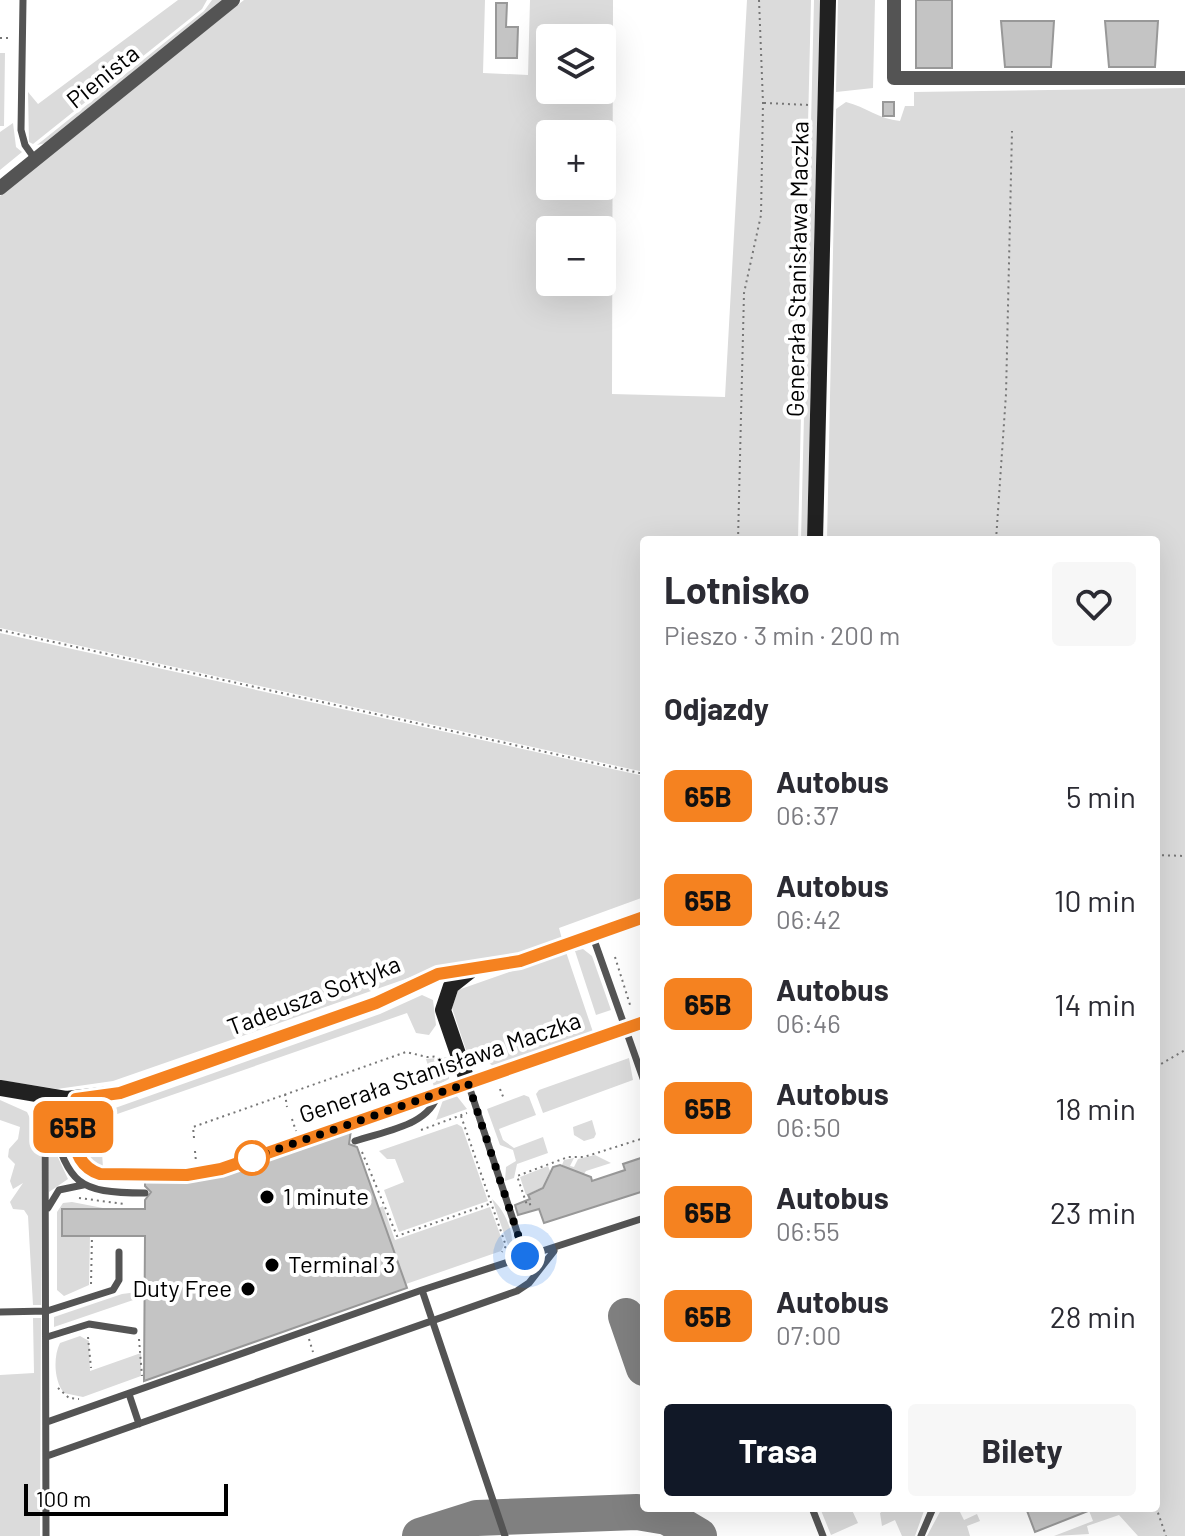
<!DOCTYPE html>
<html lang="pl">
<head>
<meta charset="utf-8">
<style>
	body { margin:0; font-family:Barlow,sans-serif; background:#f7f7f7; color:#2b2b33; height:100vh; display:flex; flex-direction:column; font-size:30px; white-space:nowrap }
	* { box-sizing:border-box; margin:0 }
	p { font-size:26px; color:#7c7c81 }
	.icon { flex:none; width:44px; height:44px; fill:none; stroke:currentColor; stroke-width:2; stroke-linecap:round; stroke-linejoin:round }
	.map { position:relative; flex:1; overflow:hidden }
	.details { position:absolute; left:640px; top:536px; width:520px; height:976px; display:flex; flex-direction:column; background:#fff; border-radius:8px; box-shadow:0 8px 32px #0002 }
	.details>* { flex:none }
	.badge { padding:0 16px; border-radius:12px; font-size:28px; line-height:52px }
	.controls { position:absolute; left:536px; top:24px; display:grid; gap:16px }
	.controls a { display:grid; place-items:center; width:80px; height:80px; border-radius:8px; background:#fff; box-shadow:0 8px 32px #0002; font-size:40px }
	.scale { position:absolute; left:24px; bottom:20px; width:204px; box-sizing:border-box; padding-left:8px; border:4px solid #000; border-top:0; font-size:22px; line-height:28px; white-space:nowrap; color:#000; -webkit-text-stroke:6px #fff; paint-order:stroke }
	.you { position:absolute; width:40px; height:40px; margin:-20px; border:6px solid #fff; border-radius:50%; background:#1a73e8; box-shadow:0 0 0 12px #1a73e833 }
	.map>.badge { position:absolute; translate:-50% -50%; box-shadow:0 0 0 4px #fff }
	h2 { padding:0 24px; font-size:30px; line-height:72px }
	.round { display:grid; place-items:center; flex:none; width:84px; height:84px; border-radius:8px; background:#f7f7f7 }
	.head { display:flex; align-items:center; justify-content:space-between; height:136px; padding:0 24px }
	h1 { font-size:38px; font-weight:700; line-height:60px }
	.button { display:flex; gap:16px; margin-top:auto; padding:16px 24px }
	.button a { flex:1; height:92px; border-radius:8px; background:#111827; color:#fff; font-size:32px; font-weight:700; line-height:92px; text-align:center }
	.button a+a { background:#f7f7f7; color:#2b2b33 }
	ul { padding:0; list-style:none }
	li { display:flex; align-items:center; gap:24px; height:104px; padding:0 24px }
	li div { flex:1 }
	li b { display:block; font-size:30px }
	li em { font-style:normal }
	li .badge { min-width:88px; font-weight:700; text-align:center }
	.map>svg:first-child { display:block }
</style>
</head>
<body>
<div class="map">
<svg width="1185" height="1536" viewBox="0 0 1185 1536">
	<rect width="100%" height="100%" fill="#fff"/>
	<!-- green -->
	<path fill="#dbdbdb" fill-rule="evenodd" d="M178,0h29l-5,9 -169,135 -4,-2 -1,-50 10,12z
		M212,0h11l-177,143 -9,2 167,-134z
		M244,0h241l-2,73 45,2 2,-75h83l-1,394 113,3 22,-397h64l-13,540h-154v232l-644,-144v-432zM550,38h52v52h-52zM550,134h52v52h-52zM550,230h52v52h-52z
		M814,0h6l-13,540h-6z
		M838,0h37l-2,88 -37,4z
		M0,53h5l-1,73h-4z
		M1185,88v1448h-47l-19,-21 -32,11 2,8 -35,2 39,-15 -5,-13h68v-968h-329l9,-431 10,-7c20,5 33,17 54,19l5,-15h9v-14z
		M13,123l3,24 6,5 -22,18v-38z
		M0,633l644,143v121l-85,31 3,11 -43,15 -82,14 -324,113 -56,8 -57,-9z
		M583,949l9,7 19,54 -15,5 -21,-64z
		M566,952l27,80 -99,35 -22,-18 -6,1 -14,-42 6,-18z
		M422,995l11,5 3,25 -7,10 -13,-2 -9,-20 -307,107 3,48c-18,-6 -25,-23 -19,-41l17,-14 279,-99z
		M449,1057v22l-15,8 -8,-28z
		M629,1058l4,22 -90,33 -7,-19 3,-4z
		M456,1095l11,14 -31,11 7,-20z
		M524,1095l5,2 7,18 -37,14 4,11 11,8 29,-11 5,16 -31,11 -3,14 -9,3 1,-14 10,-6 -3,-11 -13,-5 -13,-36z
		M0,1100l27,12 14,29v164h-8l-5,-89 -4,-6 -11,-1 -3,-7 13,-19 -10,6 -3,-8 5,-17 -7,-7 1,-8 9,-10 2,-12 -20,-7z
		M592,1120l4,14 -2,4 -10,3 -10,-6 -1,-8z
		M457,1124l5,3 26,74 -89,31 -15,-42 20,-8 -9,-23h-8l-8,-8z
		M49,1138l19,41 -19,13 -1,-53z
		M595,1155l16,8 -25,8 -3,4 -21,-10 2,-5 10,-2 -4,8 4,1 4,-8z
		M548,1166l2,5 -7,16 -17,8 -6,-18z
		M492,1199c12,10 25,37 18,52z
		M72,1202l36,7h-46v27h28l-1,49 -25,11 -7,-6v-78l6,-9z
		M383,1206l12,34 95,-33 14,38 -3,6 -95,33 -27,-76z
		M145,1291v5l-91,31v-10l68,-23z
		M33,1318h8l-1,218h-40v-161l34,-2z
		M80,1336l9,5 1,30 51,-18v23l-58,21 -19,-4c-10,-12 -11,-36 -4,-50z
		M820,1508h31l7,15 -27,12z
		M887,1508h38l-10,28h-13l-7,-16 -13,6 -2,-13z
		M942,1508h16l6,12 13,-6 3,7 -13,5 3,10h-43z"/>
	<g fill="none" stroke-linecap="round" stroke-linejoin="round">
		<!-- taxiway -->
		<path stroke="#808080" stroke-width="36" d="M626,1316l18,52
			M420,1536l57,-18 160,-6 30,5 32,19"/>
	</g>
	<!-- building -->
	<path fill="#c4c4c4" stroke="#989898" stroke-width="2" d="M916,0h36v68h-36z
		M496,3h11l-1,24h12l-1,31h-21z
		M1001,21h53l-3,46h-46z
		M1105,21h53l-3,46h-46z
		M883,102h11v14h-11z
		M351,1130l-2,14 8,3 50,141 -263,93 1,-145h-83v-27h83v-9l6,-8 -6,-6v-5l42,1 35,-7z
		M644,1157v34l-100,32 -5,-14 -21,6 -3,-10 15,-6 -2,-4 15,-7 10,-21 7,-2 31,12 1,4 33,-11 -2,-6z
		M1026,1508h67v1l-58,23z"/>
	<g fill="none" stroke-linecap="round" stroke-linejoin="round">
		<!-- path -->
		<path stroke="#767676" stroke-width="2" stroke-dasharray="2 4" stroke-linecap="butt" d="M0,38h11
			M764,103l46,2
			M738,540l6,-247 17,-78 2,-112 -4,-103
			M996,540l10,-146 6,-263
			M0,630l644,144
			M1156,855l29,1
			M615,957l16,51
			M475,1053l10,9
			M1156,1067l29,-17
			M500,1089l4,10
			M285,1094l2,13
			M461,1116l45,130 -4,6
			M292,1119l4,12
			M421,1130l46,-17
			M194,1138l-1,-11 213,-75 21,5 15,-1
			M195,1151l1,11
			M362,1152l35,84 92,-32
			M79,1198l45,6
			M531,1204l-4,1 -10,-29 51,-19h16l60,-19
			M91,1284l1,-48
			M88,1337l3,31
			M139,1339l3,37
			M309,1339l4,13
			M58,1388l11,10 10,1
			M1156,1507l10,29"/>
		<!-- lane -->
		<path stroke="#545454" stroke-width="7" d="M23,0l-2,130 4,15 10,14
			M593,937l51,144
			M76,1099c-5,26 -6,56 18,73l93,3 34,-6 247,-86 57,173
			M45,1108l1,428
			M47,1114c24,67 23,79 98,79
			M355,1141c29,-10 75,-15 83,-48
			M61,1150l3,-31 10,-18
			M48,1208l11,-18 24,-5
			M422,1290l83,246
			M0,1312l47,-1 66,-21 6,-10v-28
			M47,1337l42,-13 45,7
			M129,1394l10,30
			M47,1422l375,-132 222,-72
			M47,1456l470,-165 12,-8 25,-32
			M812,1508l11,28
			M921,1536l12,-28"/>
		<!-- street -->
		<path stroke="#545454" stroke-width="14" d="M894,0v78h291
			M0,188l233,-188"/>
		<!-- secondary -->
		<path stroke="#212121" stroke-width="16" d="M815,540l13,-540
			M470,971l-19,15 -8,24 25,73 176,-61
			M0,1088l66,11 54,-6 256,-90 62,-29 82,-13 124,-44"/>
	</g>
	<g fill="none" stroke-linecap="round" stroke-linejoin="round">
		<!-- line casing -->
		<g stroke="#fff" stroke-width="18">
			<path id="line" d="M644,917l-124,44 -82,13 -62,29 -256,90 -44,6c-5,27 -7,65 24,75l87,1 34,-6 423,-147"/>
		</g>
		<!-- line -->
		<use href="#line" stroke="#f58220" stroke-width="12"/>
		<!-- walk -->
		<path stroke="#000" stroke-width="8" stroke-dasharray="0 14.4" d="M252,1158l216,-75 57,173"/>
	</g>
	<!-- markers -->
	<circle fill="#fff" stroke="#f58220" stroke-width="4" cx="252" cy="1158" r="16"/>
	<g fill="#000" stroke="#fff" stroke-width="3">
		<circle cx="267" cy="1197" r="8"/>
		<circle cx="272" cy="1265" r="8"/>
		<circle cx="248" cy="1289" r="8"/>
	</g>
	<g text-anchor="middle" stroke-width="8" stroke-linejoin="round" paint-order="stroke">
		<!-- street labels -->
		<g font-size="24" fill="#000" stroke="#fff">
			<text transform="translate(103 77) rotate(-39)" y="8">Pienista</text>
			<text transform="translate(798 269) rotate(-89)" y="8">Generała Stanisława Maczka</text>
			<text transform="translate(314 996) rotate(-21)" y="8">Tadeusza Sołtyka</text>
			<text transform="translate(440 1068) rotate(-19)" y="8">Generała Stanisława Maczka</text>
		</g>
		<!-- poi labels -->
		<g font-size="24" fill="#000" stroke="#fff" text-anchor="start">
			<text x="283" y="1205">1 minute</text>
			<text x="288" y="1273">Terminal 3</text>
			<text x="232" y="1297" text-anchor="end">Duty Free</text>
		</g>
	</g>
</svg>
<div class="controls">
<a><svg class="icon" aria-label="layers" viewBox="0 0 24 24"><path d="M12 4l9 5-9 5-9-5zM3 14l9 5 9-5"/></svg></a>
<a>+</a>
<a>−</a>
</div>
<div class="scale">100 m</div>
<div class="you" style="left:525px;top:1256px"></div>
<b class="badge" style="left:73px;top:1127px;background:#f58220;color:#111">65B</b>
<section class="details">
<div class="head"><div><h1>Lotnisko</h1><p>Pieszo · 3 min · 200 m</p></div><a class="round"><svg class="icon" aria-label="heart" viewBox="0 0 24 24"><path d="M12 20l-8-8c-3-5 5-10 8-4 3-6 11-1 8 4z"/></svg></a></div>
<h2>Odjazdy</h2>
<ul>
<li><span class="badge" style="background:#f58220;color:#111">65B</span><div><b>Autobus</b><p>06:37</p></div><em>5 min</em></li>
<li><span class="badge" style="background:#f58220;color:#111">65B</span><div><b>Autobus</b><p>06:42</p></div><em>10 min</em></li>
<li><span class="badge" style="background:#f58220;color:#111">65B</span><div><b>Autobus</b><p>06:46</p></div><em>14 min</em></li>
<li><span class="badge" style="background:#f58220;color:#111">65B</span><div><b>Autobus</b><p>06:50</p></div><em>18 min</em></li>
<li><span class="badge" style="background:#f58220;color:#111">65B</span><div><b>Autobus</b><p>06:55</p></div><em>23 min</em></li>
<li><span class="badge" style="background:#f58220;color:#111">65B</span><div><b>Autobus</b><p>07:00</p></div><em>28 min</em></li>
</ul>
<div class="button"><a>Trasa</a><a>Bilety</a></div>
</section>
</div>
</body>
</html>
